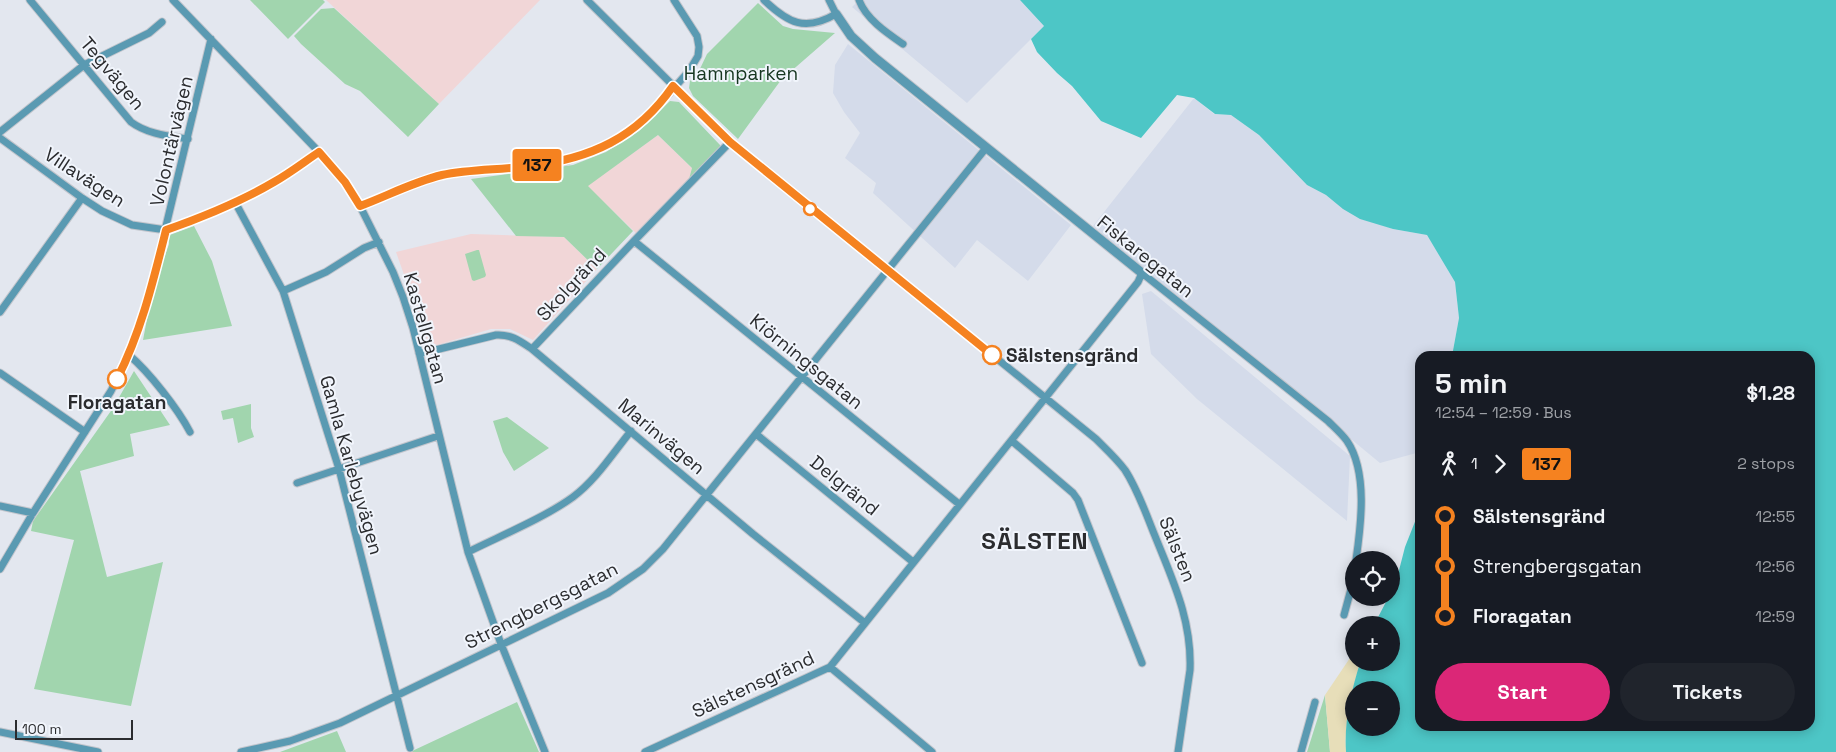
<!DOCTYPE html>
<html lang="en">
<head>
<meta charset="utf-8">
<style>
	body { margin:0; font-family:"Space Grotesk",sans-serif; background:#20242c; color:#f1f3f6; height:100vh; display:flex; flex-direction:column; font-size:19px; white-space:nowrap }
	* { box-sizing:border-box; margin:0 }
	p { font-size:16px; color:#9ea1a6 }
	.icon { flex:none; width:28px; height:28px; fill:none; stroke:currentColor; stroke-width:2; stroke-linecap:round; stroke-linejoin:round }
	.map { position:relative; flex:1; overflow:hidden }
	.details { position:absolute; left:1415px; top:351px; width:400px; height:380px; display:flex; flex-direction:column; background:#171b24; border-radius:15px; box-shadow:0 2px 12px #0003 }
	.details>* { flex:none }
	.badge { padding:0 10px; border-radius:4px; font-size:18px; line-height:32px }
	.tools { position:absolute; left:1345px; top:551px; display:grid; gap:10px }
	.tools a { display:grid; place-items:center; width:55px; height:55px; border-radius:50%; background:#171b24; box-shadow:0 2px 12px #0003; font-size:25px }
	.scale { position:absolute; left:15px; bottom:12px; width:118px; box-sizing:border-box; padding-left:5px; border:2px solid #2b2c2f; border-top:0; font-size:14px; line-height:18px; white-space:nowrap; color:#2b2c2f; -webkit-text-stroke:4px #f1f5fc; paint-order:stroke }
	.map>.badge { position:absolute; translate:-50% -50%; box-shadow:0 0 0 2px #fff }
	.legs { display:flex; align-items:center; gap:8px; height:55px; padding:0 20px; font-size:16px }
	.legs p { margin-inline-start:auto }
	.overview { display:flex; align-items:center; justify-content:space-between; height:85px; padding:0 20px }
	h1 { font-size:28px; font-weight:700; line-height:38px }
	.action { display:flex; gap:10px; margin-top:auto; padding:10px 20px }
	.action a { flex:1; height:58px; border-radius:30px; background:#db2777; color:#fff; font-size:20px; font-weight:700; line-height:58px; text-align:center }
	.action a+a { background:#20242c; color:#f1f3f6 }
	ul { padding:0 20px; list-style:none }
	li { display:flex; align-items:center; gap:18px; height:50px; font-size:19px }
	li i { display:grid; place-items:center; width:8px; height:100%; margin:0 6px; background:currentColor }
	li i::after { content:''; width:12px; height:12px; margin:-6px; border:4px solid; border-radius:50%; background:#171b24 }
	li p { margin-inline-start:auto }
	li:first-child i { background:linear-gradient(#0000 50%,currentColor 0) }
	li:last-child i { background:linear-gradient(currentColor 50%,#0000 0) }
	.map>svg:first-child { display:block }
</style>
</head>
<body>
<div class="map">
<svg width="1836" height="752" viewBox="0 0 1836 752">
	<rect width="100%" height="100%" fill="#e3e7ef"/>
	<!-- built -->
	<path fill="#d4dbea" d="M859,0h161l24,26 -77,77 -115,-96z
		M848,44l223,181 -43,56 -51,-41 -22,28 -82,-75 3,-10 -31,-25 15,-25 -16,-21 -11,-19 2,-28z
		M1194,98l20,16 17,1 28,20 48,50 19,10 29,21 38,13 34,6 16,26 12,21 4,36 -7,38h-32v96l-40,11 -287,-237z
		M1151,291l199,165 -3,65 -150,-122 -46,-45 -9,-60z"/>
	<!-- education -->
	<path fill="#f1d6d7" d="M326,0h214l-101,104z
		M658,135l34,33 -3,11 -52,55 -50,-48z
		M471,234l93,3 33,32 -64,71 -23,-11h-19l-54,16 -10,-5 -31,-88z"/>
	<!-- green -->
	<path fill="#a1d5ae" d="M250,0h73l2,2 -37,37z
		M758,3l25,23 10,3 42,4 -54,47 -43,59 -45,-43 -4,-8 1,-7 8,-8 9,-19z
		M334,8l105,96 -31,33 -48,-46 -15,-7 -44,-40 -7,-8 27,-27z
		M670,101l9,1 41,43v4l-31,30 3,-11 -34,-33 -70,51 45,45 -36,38 -33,-32 -48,-1 -45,-57 102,-14 33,-13 33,-21z
		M194,226l18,35 20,65 -89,14 9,-47 17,-49 -2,-8z
		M477,250h2l7,25 -1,2 -11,4 -2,-1 -7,-26z
		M134,371l36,54 -40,9 4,22 -54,15 27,106 56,-15 -32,144 -97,-17 40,-149 -43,-9 2,-10 80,-113z
		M251,404v24l3,9 -16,6 -5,-25 -10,2 -2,-9z
		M507,417l42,31 -35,23 -11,-19 -10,-31z
		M1325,695l5,57h-23z
		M517,702l22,50h-129z
		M337,731l9,21h-66z"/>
	<!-- sand -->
	<path fill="#e7deb9" d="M1354,652v10l6,1c-8,29 -16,58 -14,89h-16l-5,-57z"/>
	<!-- water -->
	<path fill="#4dc6c6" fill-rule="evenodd" d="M1020,0h816v752h-490c-2,-31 5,-60 14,-89l31,-1v-37h-17l14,-27h3v-7l5,-9 9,-35 15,-38v217h390v-370h-358l7,-38 -4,-36 -28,-47 -34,-6 -33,-10 -17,-10 -17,-14 -19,-10 -48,-50 -28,-20 -16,-1 -21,-16 -17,-3 -36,43 -40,-17 -29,-35 -15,-13 -20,-21 -6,-13 13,-13zM1354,690h37v38h-37z"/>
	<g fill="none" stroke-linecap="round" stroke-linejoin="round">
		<!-- minor casing -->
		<g stroke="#c2c5cc" stroke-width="9">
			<path id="minor" d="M30,0l101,122c16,12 37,14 57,17
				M173,0l146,152 26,30 15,24 33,66 10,25 10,31 55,224 33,92 44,108
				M587,0l143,142 366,297c10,10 20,19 29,31 13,20 21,44 30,66 18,45 37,84 35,134l-12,82
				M764,0c24,23 41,32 72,14l-7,-14
				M859,0c7,19 28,33 44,44
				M0,132l84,-67 65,-32 13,-11
				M0,138l82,60 20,13 30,14 34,5 25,-8 55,-25 29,-15 44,-30
				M235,202l48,89 56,178 71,279
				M360,206l63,-26 20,-5 123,-14 46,-18 19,-12 36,-35 22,-25 9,-15 1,-9 -2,-11 -23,-36
				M634,241l96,-99
				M283,291l43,-19 38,-24 15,-6
				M0,312l82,-114
				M532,349l102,-108 325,263
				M419,353l8,-1 69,-17c15,-1 24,6 36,14l221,185 112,89
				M129,355c20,17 49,54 61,77
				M0,373l85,59
				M756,434l157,128
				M1012,441l61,52 5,7 64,163
				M297,483l141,-47
				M0,506l33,7
				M468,552c32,-16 76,-34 105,-55 23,-17 40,-44 58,-66
				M0,569l33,-56 78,-122 18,-36 14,-38 10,-37 58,-241
				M1344,615l10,-37
				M830,667l102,85
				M0,732l98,20
				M241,752l49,-11 50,-18 268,-130 35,-24 20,-20 323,-401
				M645,752l185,-85 308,-385 4,-9 186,148c6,6 14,13 19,20 21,31 14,84 9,119
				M1301,752l14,-50"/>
		</g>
		<!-- tertiary casing -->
		<g stroke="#c2c5cc" stroke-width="11">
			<path id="tertiary" d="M836,14l15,22 24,22 267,215"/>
		</g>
		<!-- minor -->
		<use href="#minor" stroke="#5a9ab2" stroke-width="7"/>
		<!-- tertiary -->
		<use href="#tertiary" stroke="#5a9ab2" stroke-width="9"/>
	</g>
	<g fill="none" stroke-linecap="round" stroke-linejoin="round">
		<!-- line-1 casing -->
		<g stroke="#fff" stroke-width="11">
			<path id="line-1" d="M117,379c24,-47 36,-97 49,-149 37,-13 74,-28 108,-48 16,-9 30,-20 45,-30l26,30 15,24c27,-10 53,-24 82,-31 28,-6 58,-5 87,-9 61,-7 108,-28 144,-80l57,56 262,213"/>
		</g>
		<!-- line-1 -->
		<use href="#line-1" stroke="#f58220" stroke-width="8"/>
	</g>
	<!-- markers -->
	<g fill="#fff" stroke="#f58220" stroke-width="2.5">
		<circle cx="810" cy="209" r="6"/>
		<circle cx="992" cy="355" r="9"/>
		<circle cx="117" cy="379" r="9"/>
	</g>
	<g text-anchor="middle" stroke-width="4" stroke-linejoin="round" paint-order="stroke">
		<!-- street labels -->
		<g font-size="19" fill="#2b2c2f" stroke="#f1f5fc">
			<text transform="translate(113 73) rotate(50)" y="7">Tegvägen</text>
			<text transform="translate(171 141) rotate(-77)" y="7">Volontärvägen</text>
			<text transform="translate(85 177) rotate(33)" y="7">Villavägen</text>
			<text transform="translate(1146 256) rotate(39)" y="7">Fiskaregatan</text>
			<text transform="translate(571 284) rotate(-47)" y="7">Skolgränd</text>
			<text transform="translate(426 328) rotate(74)" y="7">Kastellgatan</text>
			<text transform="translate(807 361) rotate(39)" y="7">Kiörningsgatan</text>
			<text transform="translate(662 436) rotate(40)" y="7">Marinvägen</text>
			<text transform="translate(352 465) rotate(74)" y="7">Gamla Karlebyvägen</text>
			<text transform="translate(845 485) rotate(39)" y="7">Delgränd</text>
			<text transform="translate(1178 549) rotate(68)" y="7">Sälsten</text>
			<text transform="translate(541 605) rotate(-27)" y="7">Strengbergsgatan</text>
			<text transform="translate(753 684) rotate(-25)" y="7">Sälstensgränd</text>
		</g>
		<!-- park labels -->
		<g font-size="19" fill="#163620" stroke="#f1f5fc">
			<text x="741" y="80">Hamnparken</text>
		</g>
		<!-- stop labels -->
		<g font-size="19" font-weight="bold" fill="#2b2c2f" stroke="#f1f5fc" text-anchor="start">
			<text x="1006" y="362">Sälstensgränd</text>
			<text x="117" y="409" text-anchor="middle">Floragatan</text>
		</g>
		<!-- district labels -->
		<g font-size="24" font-weight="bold" letter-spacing="1" fill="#2b2c2f" stroke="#f1f5fc">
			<text x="1035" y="549">SÄLSTEN</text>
		</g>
	</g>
</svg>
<div class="tools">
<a><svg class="icon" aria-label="locate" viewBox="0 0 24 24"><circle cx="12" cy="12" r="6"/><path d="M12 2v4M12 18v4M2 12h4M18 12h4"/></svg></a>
<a>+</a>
<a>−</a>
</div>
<div class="scale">100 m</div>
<b class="badge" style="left:537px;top:165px;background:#f58220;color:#111">137</b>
<section class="details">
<div class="overview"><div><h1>5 min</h1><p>12:54 – 12:59 · Bus</p></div><b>$1.28</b></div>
<div class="legs"><svg class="icon" aria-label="walk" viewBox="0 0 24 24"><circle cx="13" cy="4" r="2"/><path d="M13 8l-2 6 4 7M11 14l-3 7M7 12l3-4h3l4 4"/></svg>1<svg class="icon" aria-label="forward" viewBox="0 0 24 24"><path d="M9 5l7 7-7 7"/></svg><b class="badge" style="background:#f58220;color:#111">137</b><p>2 stops</p></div>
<ul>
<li><i style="color:#f58220"></i><b>Sälstensgränd</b><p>12:55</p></li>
<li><i style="color:#f58220"></i><span>Strengbergsgatan</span><p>12:56</p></li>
<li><i style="color:#f58220"></i><b>Floragatan</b><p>12:59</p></li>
</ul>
<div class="action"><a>Start</a><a>Tickets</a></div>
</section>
</div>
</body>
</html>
